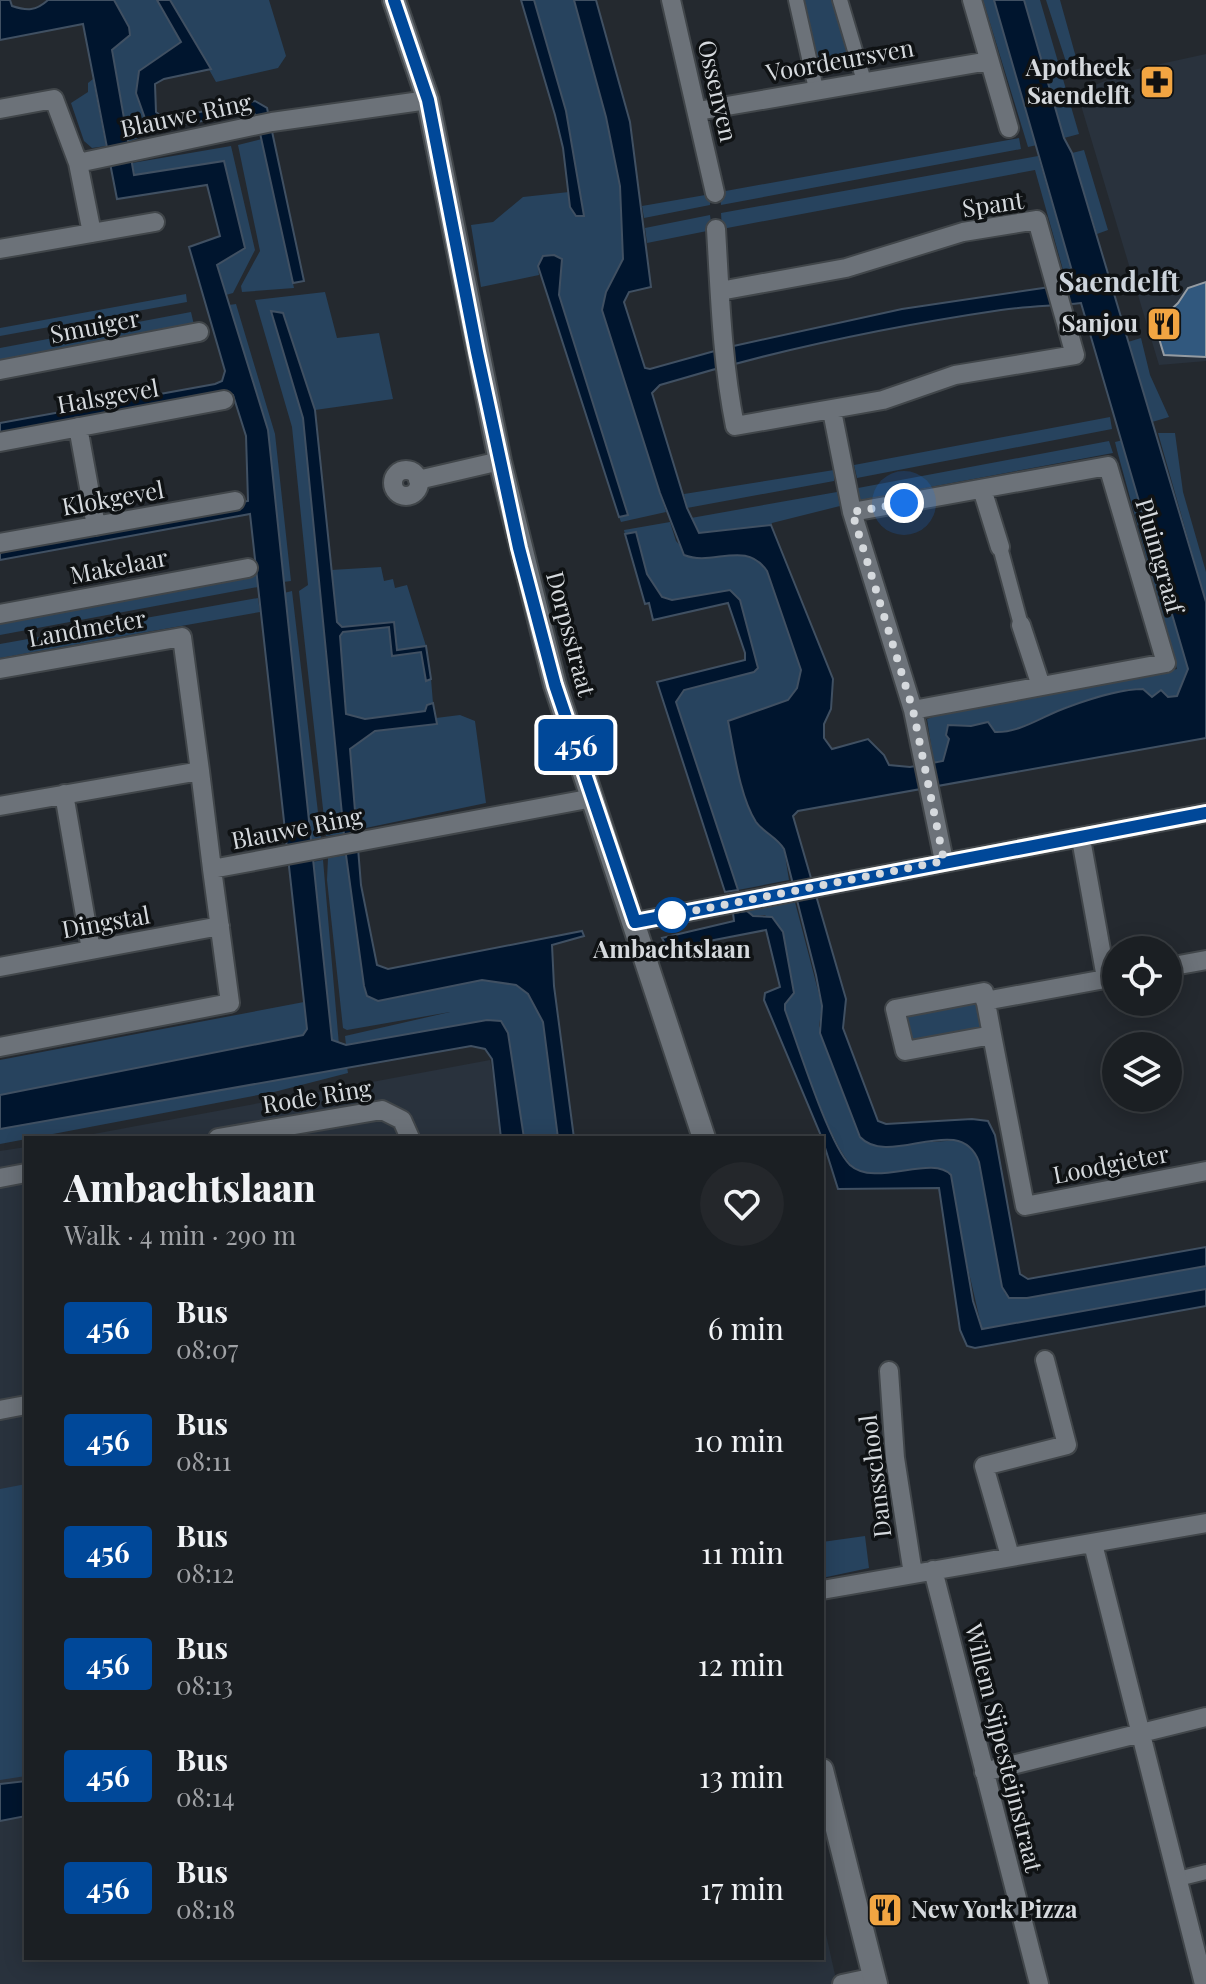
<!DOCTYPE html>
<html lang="en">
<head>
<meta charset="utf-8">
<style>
	body { margin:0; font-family:"Playfair Display",serif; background:#24272b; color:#f1f3f6; height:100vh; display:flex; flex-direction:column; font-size:30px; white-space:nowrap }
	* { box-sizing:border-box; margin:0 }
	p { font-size:26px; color:#a0a2a6 }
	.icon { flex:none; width:44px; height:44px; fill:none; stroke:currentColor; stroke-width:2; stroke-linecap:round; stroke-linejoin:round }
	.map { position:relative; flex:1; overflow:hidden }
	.drawer { position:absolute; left:24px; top:1136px; width:800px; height:824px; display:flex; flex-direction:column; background:#1b1f23; border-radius:0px; box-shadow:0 4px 20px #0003,0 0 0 2px #393d41 }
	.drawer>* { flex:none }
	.badge { padding:0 16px; border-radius:6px; font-size:28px; line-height:52px }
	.tools { position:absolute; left:1102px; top:936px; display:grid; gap:16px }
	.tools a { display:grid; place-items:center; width:80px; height:80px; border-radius:50%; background:#1b1f23; box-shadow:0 4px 20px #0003,0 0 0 2px #393d41; font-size:40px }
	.you { position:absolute; width:40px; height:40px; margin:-20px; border:6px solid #fff; border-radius:50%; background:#1a73e8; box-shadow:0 0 0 12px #1a73e833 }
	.map>.badge { position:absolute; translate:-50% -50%; box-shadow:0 0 0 4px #fff }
	.round { display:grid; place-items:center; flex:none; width:84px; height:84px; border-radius:42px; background:#24272b }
	.head { display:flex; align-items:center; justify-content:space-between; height:136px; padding:0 40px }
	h1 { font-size:38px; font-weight:800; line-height:60px }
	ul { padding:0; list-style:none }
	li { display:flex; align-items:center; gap:24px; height:112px; padding:0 40px }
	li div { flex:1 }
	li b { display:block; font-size:30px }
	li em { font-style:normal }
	li .badge { min-width:88px; font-weight:700; text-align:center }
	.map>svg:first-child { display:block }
</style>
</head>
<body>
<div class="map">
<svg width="1206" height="1984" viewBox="0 0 1206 1984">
	<rect width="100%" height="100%" fill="#24292f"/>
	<!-- built -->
	<path fill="#29323d" d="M1206,54v307l-47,4 -82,-273 56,-22z
		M490,1060l15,78h-433z
		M26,1147v811h796v-42l15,68h-837v-833z"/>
	<!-- green -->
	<path fill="#27435e" d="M114,0h43l24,42 -42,29 8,52 12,6 -30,13 -17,-92 18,-15 -1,-9z
		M170,0h99l17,56 -8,12 -62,14z
		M534,0h40c20,75 56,177 50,253 -2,20 -18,37 -22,57l64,202 -45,10 -2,-5 9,-3 -69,-219 3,-36 -24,7 1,9 -58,12 -10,-62 22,-3 30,-25 46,-5 1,15 6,9h8l-18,-105z
		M803,0h31l20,68 -35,7z
		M983,0h11l43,145 -9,2z
		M1024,0h16l39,134 -15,4z
		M1046,0h14l17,61 -10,4z
		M93,79l13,67 -14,2 -8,-7 -13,-38 17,-11v-9z
		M1019,138l2,11 -300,56 -1,-13z
		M262,139l32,149 -52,4 -1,-6 19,-35 -22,-106z
		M231,146l24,104 -22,43 -7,2 -9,-31 28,-17 -21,-85 -89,13 -3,-12z
		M1084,150l24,80 -11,4 -25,-81z
		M1038,156l36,122 -10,9 -3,-7 4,-3 -30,-107 -313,59 -1,-16z
		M711,194l-1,11 -66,13 -2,-12z
		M710,215l2,15 -65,13 -2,-15z
		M325,292l12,46 42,-5 14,66 -78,11 -32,-96 -11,-3 31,107 41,416 -18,2 -27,-245 9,-6 -16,-158 -37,-127z
		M186,294l1,8 -187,34v-8z
		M236,304l39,130 16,147 -8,1 -25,-177 -29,-100z
		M191,312l3,13 -194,35v-12z
		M1141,338l9,37 19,42 -17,5 -24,-80z
		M1110,417l2,12 -255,49 -3,-13z
		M1158,433h17l8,59 23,80v30z
		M1123,440l65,229 -11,27 -25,2 -24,-9 -59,17 -60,26h-14l-7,-10 -16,4 -24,-1 1,14 -6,22 -9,3 -7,-45 14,-5 236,-45 -59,-215 -3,-12z
		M1109,441l4,12 -253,47 -2,-12z
		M834,470v11l-147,27 -3,-14z
		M837,492l3,14 -68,17 -1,2 -72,8 -8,-15z
		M670,522l6,19 16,17c26,-3 58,-12 75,13l34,99 -4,18 -9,12 -60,22 21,82 7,18 23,18 5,9 5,31 -51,10 -62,-189 7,-11 71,-18 -24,-82 -58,10 -10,-3 -15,-23 -11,-42 -11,2 -1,-4z
		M381,567l3,14 9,-2 2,9 12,-3 19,61 -30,4 -2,-28 -52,5 -5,-4 -6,-53z
		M257,572l1,15 -258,48v-14z
		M292,591l29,247 -12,2 -25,-247z
		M258,598l2,14 -260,46v-14z
		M389,627l3,28 29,-3 5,28 5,-1 2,24 -6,2 -2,6 -60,8 -19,-5 -6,-78 3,-4z
		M460,715l15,6 11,82 -130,27 -7,-81 26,-18 62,-7 -1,-6z
		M346,855l22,141 11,5 103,-21 33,5 13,9 15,28 15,116h-34l-16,-105 -7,-12 -14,-1 -141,25 -1,-9 105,-24 -103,18 -4,-2 -16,-148 1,-22z
		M323,860l16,185 -7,-5 -20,-178z
		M795,902l27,104 -3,20 56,120 85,-6 12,6 7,16 26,132 22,4 179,-32v23l-224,40 -18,-78 -26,-83c-24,2 -56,10 -80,2 -24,-10 -62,-131 -73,-160v-6l9,-12 -11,-60 -18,-17 -12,1 -6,-5z
		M979,1001l5,28 -74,13 -5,-28z
		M304,1002l3,27 -4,6 -303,60v-35z
		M347,1067l1,6 -74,19 -274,52v-15z
		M26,1484v292l-26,4v-291z
		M865,1536l4,32 -47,10v-36z"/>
	<!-- water -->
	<path fill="#00152e" stroke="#405062" stroke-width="2" fill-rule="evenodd" d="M0,0h10l2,6c15,5 24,5 36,-6h66l15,27 1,8 -18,15 22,125 90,-14 21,87 -28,17 51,165 64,610 14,5 141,-25 14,1 7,12 16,105h-23l-9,-79 -7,-10 -14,-3 -471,83v-34l303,-60 4,-6 -57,-515 -250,46v-10l248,-49 -2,-65 -13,-41 -6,-2 -227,41v-11l215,-39 7,-3 3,-10 -36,-124 31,-11 -13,-51 -90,14 -34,-175 -83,16z
		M157,0h13l41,69 -47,10 -9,5 1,28 9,7 90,-18 12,7 37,173 -11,2 -37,-168 -5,-3 -92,17 -12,-5 -11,-31 3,-22 42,-29z
		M521,0h13l32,111 18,105h-8l-6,-9 -7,-59 -8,-33z
		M574,0h22l34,122 21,165 -22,5 -5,10 21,66 5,1 79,-22 173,-38 168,-25 4,-6 -80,-278h30l40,138 8,15 134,449v136l-408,73 -5,5 53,183 -3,29 35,93 8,3 86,-5 16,2 7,14 25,139 8,5 178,-32v19l-179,32h-18l-7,-11 -23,-125c-19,-52 -89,7 -119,-25l-40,-104 2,-27 -6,-31 -32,-126c-7,-12 -20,-16 -28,-27 -16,-25 -22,-71 -28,-101l60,-21 9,-12 4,-18 -34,-99c-22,-32 -54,-4 -83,-16l-24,-62 -58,-183 4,-18 17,-33 -3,-73 -14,-69zM1081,303l107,366 -11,27 -9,1 -7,-7 -9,7 -9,-8c-24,0 -53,10 -75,18 -24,8 -47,26 -73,25l-7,-10 -17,4 -23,-1 -2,10 3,4 -6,22 -33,6 -21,-2 -5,-10 -16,-16 -36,10 -8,-11v-14l7,-15 2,-30 -62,-154 -72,8 -12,-25 -35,-115 8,-8c112,-34 226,-58 341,-75 27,-4 53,-4 80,-7z
		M554,255l8,4 -3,36 69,220 -9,2 -81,-251 5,-10z
		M271,311l12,2 32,97 22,212 5,5 52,-5 3,28 29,-4 5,33 -5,2 -5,-29 -29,4 -3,-29 -46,5 -3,4 6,78 19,5 60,-8 2,-6 6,-2 4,21 -62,7 -25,18 11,136 16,80 11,4 194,-38 2,5 -32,9 2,41 20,152h-16l-15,-116 -15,-28 -12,-9 -34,-5 -104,21 -11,-5 -3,-10 -18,-131 -43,-437z
		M636,532l11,42 15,23 10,3 58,-10 10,10 18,68 -4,4 -70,18 -8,12 62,188 -13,2 -68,-210 88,-22v-7l-17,-50 -75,17 -4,-17 -4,1 -20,-70z
		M747,911l6,5 19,1 11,15 11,61 -9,11v6c12,32 44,135 65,155 25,23 82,-11 101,10l22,126 9,28 224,-40v17l-231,42 -8,-2 -7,-16 -21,-142 -101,1 -16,-51 -58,-138 1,-7 15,-6 -14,-57 -98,19 -6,-11 72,-17 -1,-8z
		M26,1781v35l-26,5v-37z"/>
	<!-- building -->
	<path fill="#31587e" stroke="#949ba2" stroke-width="2" d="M1206,282v75l-42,-2 -9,-30 23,-22 10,-15z"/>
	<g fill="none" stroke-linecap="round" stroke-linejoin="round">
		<!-- pedestrian casing -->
		<g stroke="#41464a" stroke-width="18">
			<path id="pedestrian" d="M796,0l20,89
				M840,0l24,81
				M1000,547l21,78
				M1178,1879l28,-7"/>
		</g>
		<!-- minor casing -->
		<g stroke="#41464a" stroke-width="22">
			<path id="minor" d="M671,0l44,193
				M972,0l37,128
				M0,109l54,-10 24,64 194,-41 156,-22
				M698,111l291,-50
				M78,163l14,70
				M716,229c4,67 6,132 19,197l148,-26 72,-25 120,-20 -38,-135 -74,12 -117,36 -126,23
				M0,249l155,-27
				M0,370l199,-38
				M832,411l20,101 61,198 31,151
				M78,427l18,99
				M0,442l224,-42
				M393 483a13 13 0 1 1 26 0a13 13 0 1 1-26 0Z
				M418,480l82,-19
				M982,489l18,58
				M852,512l256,-46 58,197 -253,47
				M0,543l235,-42
				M0,614l248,-46
				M1021,625l20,61
				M0,669l182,-32 18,134
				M64,794l27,156
				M0,806l200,-35 12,98 381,-71
				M1081,839l25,139
				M635,922l571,-109
				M0,967l220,-41
				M1168,967l38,-7
				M984,992l8,43 -87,16 -10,-42z
				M985,1001l131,-24
				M992,1035l33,171 181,-35
				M0,1047l230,-44 -18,-134
				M218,1138l164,-28 20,10 8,18
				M0,1178l26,-5
				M889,1371l6,87 18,116
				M0,1410l26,-5
				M1093,1544l111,440
				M1010,1556l-26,-90 83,-21 -22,-85
				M933,1570l106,414
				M822,1590l384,-67
				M984,1772l222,-55
				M842,1984l33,-7"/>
		</g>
		<!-- tertiary casing -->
		<g stroke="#41464a" stroke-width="26">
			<path id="tertiary" d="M394,0l34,100 72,361 55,224 149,453
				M822,1770l54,214"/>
		</g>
		<!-- pedestrian -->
		<use href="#pedestrian" stroke="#6c7279" stroke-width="14"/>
		<!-- minor -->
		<use href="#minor" stroke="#6c7279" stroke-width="18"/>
		<!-- tertiary -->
		<use href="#tertiary" stroke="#6c7279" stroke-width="22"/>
	</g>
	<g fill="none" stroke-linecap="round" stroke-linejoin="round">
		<!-- line casing -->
		<g stroke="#fff" stroke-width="18">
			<path id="line" d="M394,0l34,100 49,252 42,196 36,137 80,237 571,-109"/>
		</g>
		<!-- line -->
		<use href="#line" stroke="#004899" stroke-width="12"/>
		<!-- walk -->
		<path stroke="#d5d9dd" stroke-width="8" stroke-dasharray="0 14.4" d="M672,915l-9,2 281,-56 -31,-151 -61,-198 52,-9"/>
	</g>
	<!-- icons -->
	<defs>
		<g id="pharmacy-square" transform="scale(1.8)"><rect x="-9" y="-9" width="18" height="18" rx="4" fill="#f2a542" stroke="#0f1214"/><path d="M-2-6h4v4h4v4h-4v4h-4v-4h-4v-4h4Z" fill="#111"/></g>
		<g id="restaurant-square" transform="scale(1.8)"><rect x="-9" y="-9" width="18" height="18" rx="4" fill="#f2a542" stroke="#0f1214"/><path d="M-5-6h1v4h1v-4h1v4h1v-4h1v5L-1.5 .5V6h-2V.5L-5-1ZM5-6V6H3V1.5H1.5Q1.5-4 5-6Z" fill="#111"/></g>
	</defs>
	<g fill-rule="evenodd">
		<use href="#pharmacy-square" x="1157" y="82"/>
		<use href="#restaurant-square" x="1164" y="324"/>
		<use href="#restaurant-square" x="885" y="1910"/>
	</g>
	<!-- markers -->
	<circle fill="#fff" stroke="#004899" stroke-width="4" cx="672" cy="915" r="16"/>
	<g text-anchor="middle" stroke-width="7" stroke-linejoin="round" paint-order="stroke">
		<!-- street labels -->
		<g font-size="24" fill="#d5d9dd" stroke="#0f1214">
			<text transform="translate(840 61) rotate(-10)" y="8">Voordeursven</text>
			<text transform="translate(717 91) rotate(77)" y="8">Ossenven</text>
			<text transform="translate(186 116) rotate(-12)" y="8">Blauwe Ring</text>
			<text transform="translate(993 205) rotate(-8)" y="8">Spant</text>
			<text transform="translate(95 327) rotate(-11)" y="8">Smuiger</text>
			<text transform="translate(108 397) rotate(-10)" y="8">Halsgevel</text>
			<text transform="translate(113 499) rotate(-10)" y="8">Klokgevel</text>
			<text transform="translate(1159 556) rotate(74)" y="8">Pluimgraaf</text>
			<text transform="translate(119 567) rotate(-11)" y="8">Makelaar</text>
			<text transform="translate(87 629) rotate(-10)" y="8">Landmeter</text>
			<text transform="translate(570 634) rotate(75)" y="8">Dorpsstraat</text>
			<text transform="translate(297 829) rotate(-11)" y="8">Blauwe Ring</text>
			<text transform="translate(106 923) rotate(-10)" y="8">Dingstal</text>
			<text transform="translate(317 1097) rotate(-9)" y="8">Rode Ring</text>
			<text transform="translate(1111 1165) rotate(-11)" y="8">Loodgieter</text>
			<text transform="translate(876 1476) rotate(-97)" y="8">Dansschool</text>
			<text transform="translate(1003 1748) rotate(76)" y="8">Willem Sijpesteijnstraat</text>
		</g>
		<!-- poi labels -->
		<g font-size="24" font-weight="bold" fill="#d5d9dd" stroke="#0f1214" text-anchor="end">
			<text x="1131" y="76">Apotheek<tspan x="1131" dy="28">Saendelft</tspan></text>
			<text x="1138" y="332">Sanjou</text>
			<text x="911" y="1918" text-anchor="start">New York Pizza</text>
		</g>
		<!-- stop labels -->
		<g font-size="24" font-weight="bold" fill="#d5d9dd" stroke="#0f1214">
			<text x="672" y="958">Ambachtslaan</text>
		</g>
		<!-- quarter labels -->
		<g font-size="28" font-weight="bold" fill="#cdd4dc" stroke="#0f1214">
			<text x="1119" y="292">Saendelft</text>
		</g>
	</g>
</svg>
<div class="tools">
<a><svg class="icon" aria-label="locate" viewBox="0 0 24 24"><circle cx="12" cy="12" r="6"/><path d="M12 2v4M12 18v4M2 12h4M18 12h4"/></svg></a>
<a><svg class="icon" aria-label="layers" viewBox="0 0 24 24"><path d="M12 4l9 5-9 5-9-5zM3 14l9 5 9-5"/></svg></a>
</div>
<div class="you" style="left:904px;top:503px"></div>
<b class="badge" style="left:576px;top:745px;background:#004899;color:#fff">456</b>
<section class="drawer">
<div class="head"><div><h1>Ambachtslaan</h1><p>Walk · 4 min · 290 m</p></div><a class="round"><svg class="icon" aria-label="heart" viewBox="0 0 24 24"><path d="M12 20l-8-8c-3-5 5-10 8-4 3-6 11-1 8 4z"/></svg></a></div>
<ul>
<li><span class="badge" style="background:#004899;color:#fff">456</span><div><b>Bus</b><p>08:07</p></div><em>6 min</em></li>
<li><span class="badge" style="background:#004899;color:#fff">456</span><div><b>Bus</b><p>08:11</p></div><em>10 min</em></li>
<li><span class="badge" style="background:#004899;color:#fff">456</span><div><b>Bus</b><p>08:12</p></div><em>11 min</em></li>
<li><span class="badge" style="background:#004899;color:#fff">456</span><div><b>Bus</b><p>08:13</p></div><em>12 min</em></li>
<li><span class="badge" style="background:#004899;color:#fff">456</span><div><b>Bus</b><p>08:14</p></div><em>13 min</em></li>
<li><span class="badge" style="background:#004899;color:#fff">456</span><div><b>Bus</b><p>08:18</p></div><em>17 min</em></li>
</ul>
</section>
</div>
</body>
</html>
